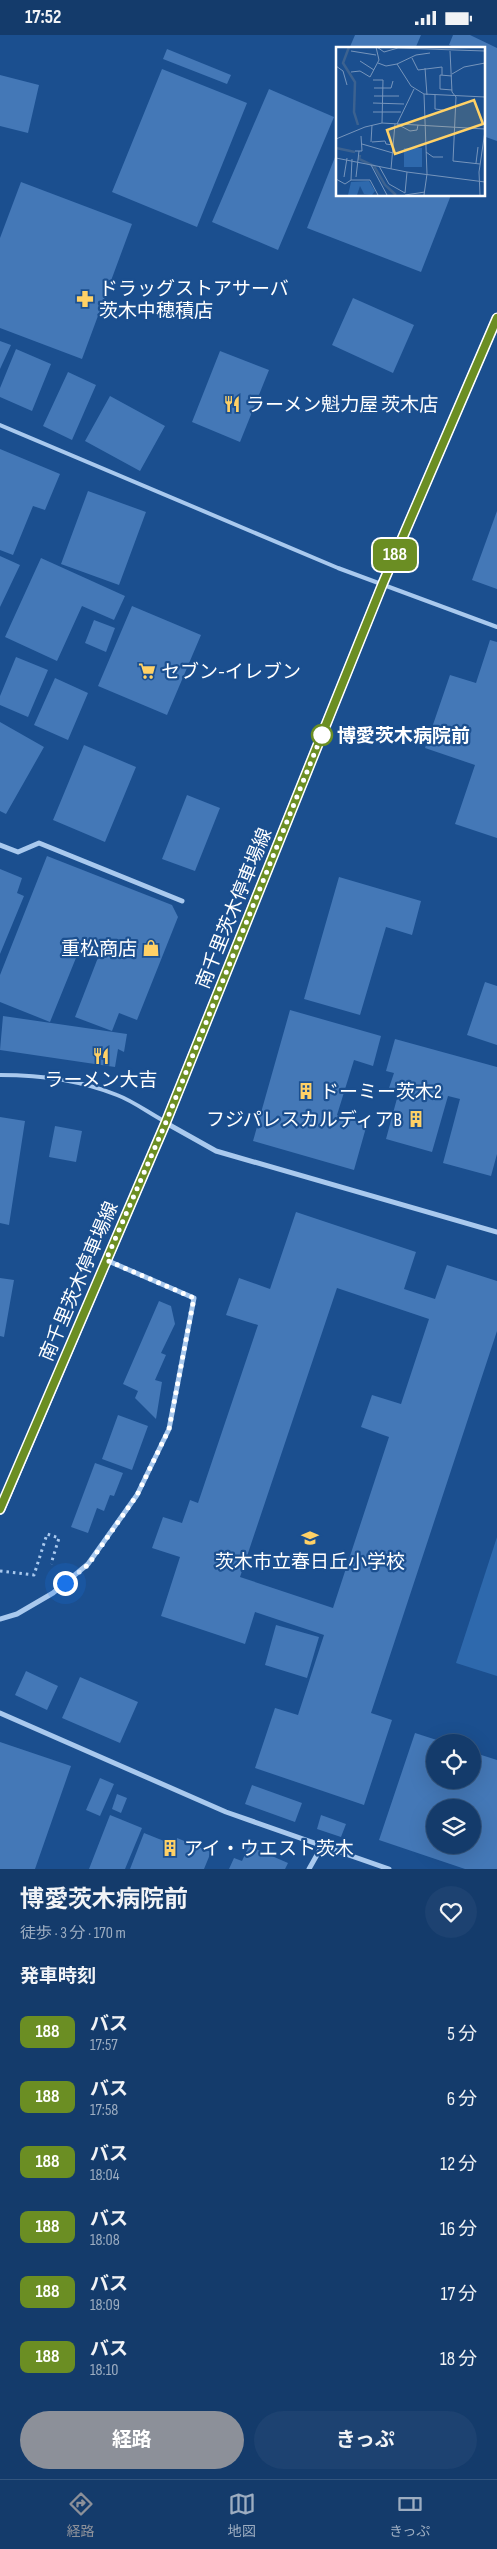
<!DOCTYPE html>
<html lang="ja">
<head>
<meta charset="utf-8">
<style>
	body { margin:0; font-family:"Sofia Sans Condensed","Noto Sans JP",sans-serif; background:#1d4271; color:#f1f3f6; height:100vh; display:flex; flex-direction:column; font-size:19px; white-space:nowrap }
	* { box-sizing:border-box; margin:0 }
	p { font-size:16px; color:#9dadc1 }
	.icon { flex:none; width:28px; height:28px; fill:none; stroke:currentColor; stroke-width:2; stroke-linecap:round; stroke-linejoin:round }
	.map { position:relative; height:1834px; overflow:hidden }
	.panel { display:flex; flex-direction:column; background:#143b6b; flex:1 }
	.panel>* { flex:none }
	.badge { padding:0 10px; border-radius:8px; font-size:18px; line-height:32px }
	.controls { position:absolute; left:426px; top:1699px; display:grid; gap:10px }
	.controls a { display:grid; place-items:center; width:55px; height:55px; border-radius:50%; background:#143b6b; box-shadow:0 5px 20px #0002,0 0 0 1px #33557e; font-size:25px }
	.you { position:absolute; width:25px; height:25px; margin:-12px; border:4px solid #fff; border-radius:50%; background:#1a73e8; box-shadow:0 0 0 8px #1a73e833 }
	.map>.badge { position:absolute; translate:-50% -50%; box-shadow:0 0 0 2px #fff }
	h2 { padding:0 20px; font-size:19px; line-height:45px }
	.round { display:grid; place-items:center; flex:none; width:52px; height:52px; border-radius:26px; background:#1d4271 }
	.headline { display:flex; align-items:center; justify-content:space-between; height:85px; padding:0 20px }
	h1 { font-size:24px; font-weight:700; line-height:38px }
	.cta { display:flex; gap:10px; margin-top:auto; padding:10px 20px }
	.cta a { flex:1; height:58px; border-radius:30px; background:#8c9099; color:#fff; font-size:20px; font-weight:700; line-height:58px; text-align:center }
	.cta a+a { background:#1d4271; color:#f1f3f6 }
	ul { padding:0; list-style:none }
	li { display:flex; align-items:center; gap:15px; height:65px; padding:0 20px }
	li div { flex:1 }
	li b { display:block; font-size:19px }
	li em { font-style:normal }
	li .badge { min-width:55px; font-weight:700; text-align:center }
	.status { display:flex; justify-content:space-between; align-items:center; height:35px; padding:0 25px; background:#143b6b; direction:ltr }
	.status svg { height:14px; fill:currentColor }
	.tabs { display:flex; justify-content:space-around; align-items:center; height:70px; border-top:1px solid #33557e; background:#143b6b; font-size:14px; color:#9dadc1 }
	.tabs a { display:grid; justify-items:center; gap:2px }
	.tabs .current { color:#8c9099 }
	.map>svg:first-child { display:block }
</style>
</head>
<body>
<div class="status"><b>17:52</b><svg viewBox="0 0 49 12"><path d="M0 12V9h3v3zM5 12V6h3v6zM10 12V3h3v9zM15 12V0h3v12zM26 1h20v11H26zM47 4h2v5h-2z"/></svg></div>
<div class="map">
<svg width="497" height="1834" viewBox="0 0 497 1834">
	<rect width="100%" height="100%" fill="#1b4f8f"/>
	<!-- green -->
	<path fill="#2e69ad" d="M497,1502v139l-41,-13z"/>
	<!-- building -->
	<path fill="#4478b7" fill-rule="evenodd" d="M355,0h66l-6,14h-66z
		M453,0h17l27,13v93l-14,-5v-87h-25l-9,-4z
		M167,14l64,26 -4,9 -64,-25z
		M162,34l85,34 -50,124 -85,-35z
		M0,40l39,10 -11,48 -28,-7z
		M269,54l65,28 -56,133 -66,-28z
		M337,117v43h114l-30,77 -114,-44z
		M21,147l111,42 -50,135 -82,-31v-90z
		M353,263l61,27 -21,48 -61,-28z
		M0,306l11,4 -11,24z
		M16,314l35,15 -19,47 -32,-14v-9z
		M220,316l49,19 -29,72 -48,-20z
		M68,337l28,13 -24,55 -29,-14z
		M110,361l55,30 -25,45 -55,-30z
		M0,414l60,25 -15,36 -12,-4 -20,49 -13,-5z
		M88,456l58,21 -27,73 -58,-21z
		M497,476v78l-25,-9z
		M0,521l20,9 -20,42z
		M41,523l84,38 -11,24 -32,-14 -25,55 -52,-24z
		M132,571l69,29 -34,80 -69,-29z
		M94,585l21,8 -9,24 -21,-9z
		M490,605l7,2v196l-42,-14 20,-59 -50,-17 25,-73 26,8z
		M16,622l32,13 -20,47 -28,-12v-9z
		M55,643l33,15 -20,47 -34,-15z
		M0,687l44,25 -38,67 -6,-3z
		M84,710l52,22 -31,75 -52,-22z
		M187,760l33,13 -25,63 -33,-12z
		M47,821l125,49 6,12 -41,103 -18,-7 -7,18 -37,-14 24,-62 -19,-7 -30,74 -50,-20v-27z
		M0,834l22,9 -5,15 7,3 -24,58z
		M339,842l82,24 -9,34 -26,-8 -26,88 -56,-16z
		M485,947l12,4v59l-30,-10z
		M290,975l91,26 -8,30 -19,-6 -17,55 30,9 -13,46 -101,-29z
		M3,981l124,18 -3,18 -6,-3 -3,18 -115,-17z
		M395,1004l102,28v87l-6,22 -48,-13 17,-64 -12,-3 -16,56 -46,-13 13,-48 -10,-3 5,-15 -8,-2z
		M0,1082l25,4 -16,104 -9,-2z
		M55,1091l27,5 -6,31 -27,-5z
		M296,1177l120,40 -12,37 31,10 12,-34 50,16v50l-126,382 21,7 -28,85 -109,-37 20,-60 23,7 26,-80 -69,-23 -10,32 -84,-28 19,-59 -28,-9 11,-31 19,6 8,-23 8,3 60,-178 -32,-10 13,-37 31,11zM337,1253l92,31 -28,85 -29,-9 -11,32 28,10 -56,171 -93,-31z
		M0,1243l14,2 -10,57 -4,-1z
		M159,1266l12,5 4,18 -14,29 5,2 -11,25 7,2 -6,37 -21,-21 3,-7 -15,-7z
		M118,1380l30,11 -16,44 -30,-11z
		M95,1428l28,10 -9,23 -4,-1 -6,16 -7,-3 -9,25 -17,-6z
		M276,1590l43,12 -12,41 -42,-13z
		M26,1636l32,15 -11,24 -32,-15z
		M80,1642l58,25 -18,41 -58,-25z
		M415,1698l28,9 -8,1v37h37v-28l25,8v109h-32l-86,-29zM435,1772h37v38h-37z
		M0,1707l71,24 -36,103h-35z
		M100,1743l14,6 -14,32 -14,-6z
		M252,1750l50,18 -7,19 -50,-18z
		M117,1759l10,4 -6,15 -9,-4z
		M110,1780l32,13 -17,41h-36z
		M321,1780l25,9 -5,13 -24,-8z
		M144,1798l30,12 3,-7 34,14 -7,17h-74z
		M249,1811l39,17 -3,6h-56l5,-11 8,3z"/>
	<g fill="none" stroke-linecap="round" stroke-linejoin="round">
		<!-- path -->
		<path stroke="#a9c9ee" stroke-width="3" stroke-dasharray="2.5 4" stroke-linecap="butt" d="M0,1536l34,4 13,-41 12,4 -8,26"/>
		<!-- service -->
		<path stroke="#a9c9ee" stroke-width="4" d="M0,390l338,143 159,59
			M0,1040c40,0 80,5 117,20 16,6 32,18 47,26"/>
		<!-- minor -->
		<path stroke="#a9c9ee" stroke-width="5" d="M0,810l18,7 21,-9 143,58
			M166,1088l50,28 281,81
			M0,1584l17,-5 36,-21 35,-29 49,-69 32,-66 25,-131 -88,-38
			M0,1678l226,99 163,57
			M309,1834l13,-23"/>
		<!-- secondary -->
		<path stroke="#d6e6fa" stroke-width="10" d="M0,1475l166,-388 217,-539 114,-265"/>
	</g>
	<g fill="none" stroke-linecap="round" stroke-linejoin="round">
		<!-- line casing -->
		<g stroke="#fff" stroke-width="11">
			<path id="line" d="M0,1474l166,-387 217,-539 114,-265"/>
		</g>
		<!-- line -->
		<use href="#line" stroke="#6b8e23" stroke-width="8"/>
		<!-- walk -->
		<path stroke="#fff" stroke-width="5" stroke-dasharray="0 9" d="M65,1548l23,-18 49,-70 32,-66 25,-131 -88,-38 60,-138 159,-395 -3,8"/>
	</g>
	<!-- icons -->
	<defs>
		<g id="pharmacy-bare" transform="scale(1.35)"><path d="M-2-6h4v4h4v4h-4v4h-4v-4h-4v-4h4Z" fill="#ffd166" stroke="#1b4f8f" stroke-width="2.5" paint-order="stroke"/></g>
		<g id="restaurant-bare" transform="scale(1.35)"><path d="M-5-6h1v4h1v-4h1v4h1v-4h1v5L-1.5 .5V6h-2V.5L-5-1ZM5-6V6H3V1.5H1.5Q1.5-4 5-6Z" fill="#ffd166" stroke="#1b4f8f" stroke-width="2.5" paint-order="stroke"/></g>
		<g id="supermarket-bare" transform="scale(1.35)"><path d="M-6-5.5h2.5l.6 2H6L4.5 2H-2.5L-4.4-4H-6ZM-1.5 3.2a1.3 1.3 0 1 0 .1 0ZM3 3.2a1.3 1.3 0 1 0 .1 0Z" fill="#ffd166" stroke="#1b4f8f" stroke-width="2.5" paint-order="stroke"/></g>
		<g id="shop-bare" transform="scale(1.35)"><path d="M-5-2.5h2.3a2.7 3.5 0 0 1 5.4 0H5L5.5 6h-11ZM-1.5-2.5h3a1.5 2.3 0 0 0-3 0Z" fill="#ffd166" stroke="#1b4f8f" stroke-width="2.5" paint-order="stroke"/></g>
		<g id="building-bare" transform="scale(1.35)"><path d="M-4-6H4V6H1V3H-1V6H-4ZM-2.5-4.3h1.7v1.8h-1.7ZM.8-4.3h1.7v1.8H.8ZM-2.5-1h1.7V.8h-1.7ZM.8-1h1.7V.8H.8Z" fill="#ffd166" stroke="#1b4f8f" stroke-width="2.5" paint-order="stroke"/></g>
		<g id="school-bare" transform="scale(1.35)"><path d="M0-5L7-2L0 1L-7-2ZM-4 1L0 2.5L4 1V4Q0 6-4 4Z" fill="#ffd166" stroke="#1b4f8f" stroke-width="2.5" paint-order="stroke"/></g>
	</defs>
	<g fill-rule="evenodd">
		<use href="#pharmacy-bare" x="85" y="264"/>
		<use href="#restaurant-bare" x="232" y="369"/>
		<use href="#supermarket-bare" x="147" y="636"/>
		<use href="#shop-bare" x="151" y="913"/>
		<use href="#restaurant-bare" x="101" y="1021"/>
		<use href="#building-bare" x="306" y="1056"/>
		<use href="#building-bare" x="416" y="1084"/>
		<use href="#school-bare" x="310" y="1503"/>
		<use href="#building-bare" x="170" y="1813"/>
	</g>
	<!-- markers -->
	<circle fill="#fff" stroke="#6b8e23" stroke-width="2.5" cx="322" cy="700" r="10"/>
	<g text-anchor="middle" stroke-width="4.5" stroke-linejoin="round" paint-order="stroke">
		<!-- poi labels -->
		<g font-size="19" fill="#fff" stroke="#1b4f8f" text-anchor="start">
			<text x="99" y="260">ドラッグストアサーバ<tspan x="99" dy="22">茨木中穂積店</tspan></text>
			<text x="246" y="376">ラーメン魁力屋 茨木店</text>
			<text x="161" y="643">セブン-イレブン</text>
			<text x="137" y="920" text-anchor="end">重松商店</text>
			<text x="101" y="1051" text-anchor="middle">ラーメン大吉</text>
			<text x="320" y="1063">ドーミー茨木2</text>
			<text x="402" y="1091" text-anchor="end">フジパレスカルディアB</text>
			<text x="310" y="1533" text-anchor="middle">茨木市立春日丘小学校</text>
			<text x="184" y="1820">アイ・ウエスト茨木</text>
		</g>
		<!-- stop labels -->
		<g font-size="19" font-weight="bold" fill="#fff" stroke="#1b4f8f" text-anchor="start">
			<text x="337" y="707">博愛茨木病院前</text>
		</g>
		<!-- street labels -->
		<g font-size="19" fill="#fff" stroke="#1b4f8f">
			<text transform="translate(233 873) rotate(-68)" y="7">南千里茨木停車場線</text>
			<text transform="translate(78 1246) rotate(-67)" y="7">南千里茨木停車場線</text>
		</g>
	</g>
	<!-- overview -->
	<g transform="translate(336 12)">
		<rect width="149" height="149" fill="#1b4f8f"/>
		<path d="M68,101h18v19h-18zM33,134l6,10 -3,4 -8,-1 -4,-8 -3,9h-9l3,-13z" fill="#2e69ad"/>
		<path fill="none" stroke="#3c6290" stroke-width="2.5" d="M13,0l-6,16 12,19 -1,30 4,13M0,101l19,4M24,108l-1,4 15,7 11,19 11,10"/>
		<path fill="none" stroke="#7695bc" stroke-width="1" d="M41,0l7,5 14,-4 87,3M15,4l25,4M114,4l2,41 4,5 -3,64 27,3M76,11l6,12 24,-3v8M24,14l14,9M42,16l8,3 11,-2 14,22 13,8 61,3M61,17l19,-9 14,-2M0,19l7,5 4,14M89,21l2,27M15,25l9,-1 10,6 9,-17 -3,-13M116,27l12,-7 21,-4M116,29l-12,-1v14l12,1M37,33h10l-1,43M38,41h17l2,-7M78,42l-17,35 13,7 7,-1 1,-5M88,47l3,80 -3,21M99,48v14l8,1M38,49h25M37,56l31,1M37,65h28M0,92l29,-12 17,-4 103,6M35,95l1,-17M36,95l13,-1 1,3 7,1M26,97l31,9M19,104h7l-1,-15M90,105l7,5h10M0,111l71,14 78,10M140,116l2,-16M35,118l16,30M43,119l10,18 16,9M55,122l4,-45M8,130l3,-19M20,130l3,-26M0,132l9,5 6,-4h19l8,15M15,133l1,-21M69,146l2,-21M69,148l20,-3M144,148l-1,-23 6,-41"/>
		<path fill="#ffd166" fill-opacity="0.15" stroke="#ffd166" stroke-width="2.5" d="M138,53l9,24 -88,30 -8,-24z"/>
		<rect width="149" height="149" fill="none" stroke="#fff" stroke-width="2.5"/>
	</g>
</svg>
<div class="controls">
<a><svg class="icon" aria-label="locate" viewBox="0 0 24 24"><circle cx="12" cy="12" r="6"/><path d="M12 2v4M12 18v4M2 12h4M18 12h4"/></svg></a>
<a><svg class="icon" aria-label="layers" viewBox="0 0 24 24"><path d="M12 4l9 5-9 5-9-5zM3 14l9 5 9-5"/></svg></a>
</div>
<div class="you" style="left:65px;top:1548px"></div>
<b class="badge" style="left:395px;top:520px;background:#6b8e23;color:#fff">188</b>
</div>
<section class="panel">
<div class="headline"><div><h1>博愛茨木病院前</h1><p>徒歩 · 3 分 · 170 m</p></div><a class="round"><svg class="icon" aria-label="heart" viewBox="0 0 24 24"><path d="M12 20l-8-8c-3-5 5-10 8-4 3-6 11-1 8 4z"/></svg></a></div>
<h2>発車時刻</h2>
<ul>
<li><span class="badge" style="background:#6b8e23;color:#fff">188</span><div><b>バス</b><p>17:57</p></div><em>5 分</em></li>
<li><span class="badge" style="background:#6b8e23;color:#fff">188</span><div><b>バス</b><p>17:58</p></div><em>6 分</em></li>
<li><span class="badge" style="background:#6b8e23;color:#fff">188</span><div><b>バス</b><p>18:04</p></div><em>12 分</em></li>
<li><span class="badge" style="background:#6b8e23;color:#fff">188</span><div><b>バス</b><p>18:08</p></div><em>16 分</em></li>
<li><span class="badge" style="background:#6b8e23;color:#fff">188</span><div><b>バス</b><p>18:09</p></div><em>17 分</em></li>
<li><span class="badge" style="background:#6b8e23;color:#fff">188</span><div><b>バス</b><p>18:10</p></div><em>18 分</em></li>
</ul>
<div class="cta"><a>経路</a><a>きっぷ</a></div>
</section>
<nav class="tabs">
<a class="current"><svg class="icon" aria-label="directions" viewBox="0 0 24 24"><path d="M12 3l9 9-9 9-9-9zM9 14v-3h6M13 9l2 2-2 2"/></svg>経路</a>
<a><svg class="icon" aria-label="map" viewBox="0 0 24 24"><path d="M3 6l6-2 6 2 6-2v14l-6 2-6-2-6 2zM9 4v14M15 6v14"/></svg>地図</a>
<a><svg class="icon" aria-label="tickets" viewBox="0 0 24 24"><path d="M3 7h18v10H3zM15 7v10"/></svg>きっぷ</a>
</nav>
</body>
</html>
